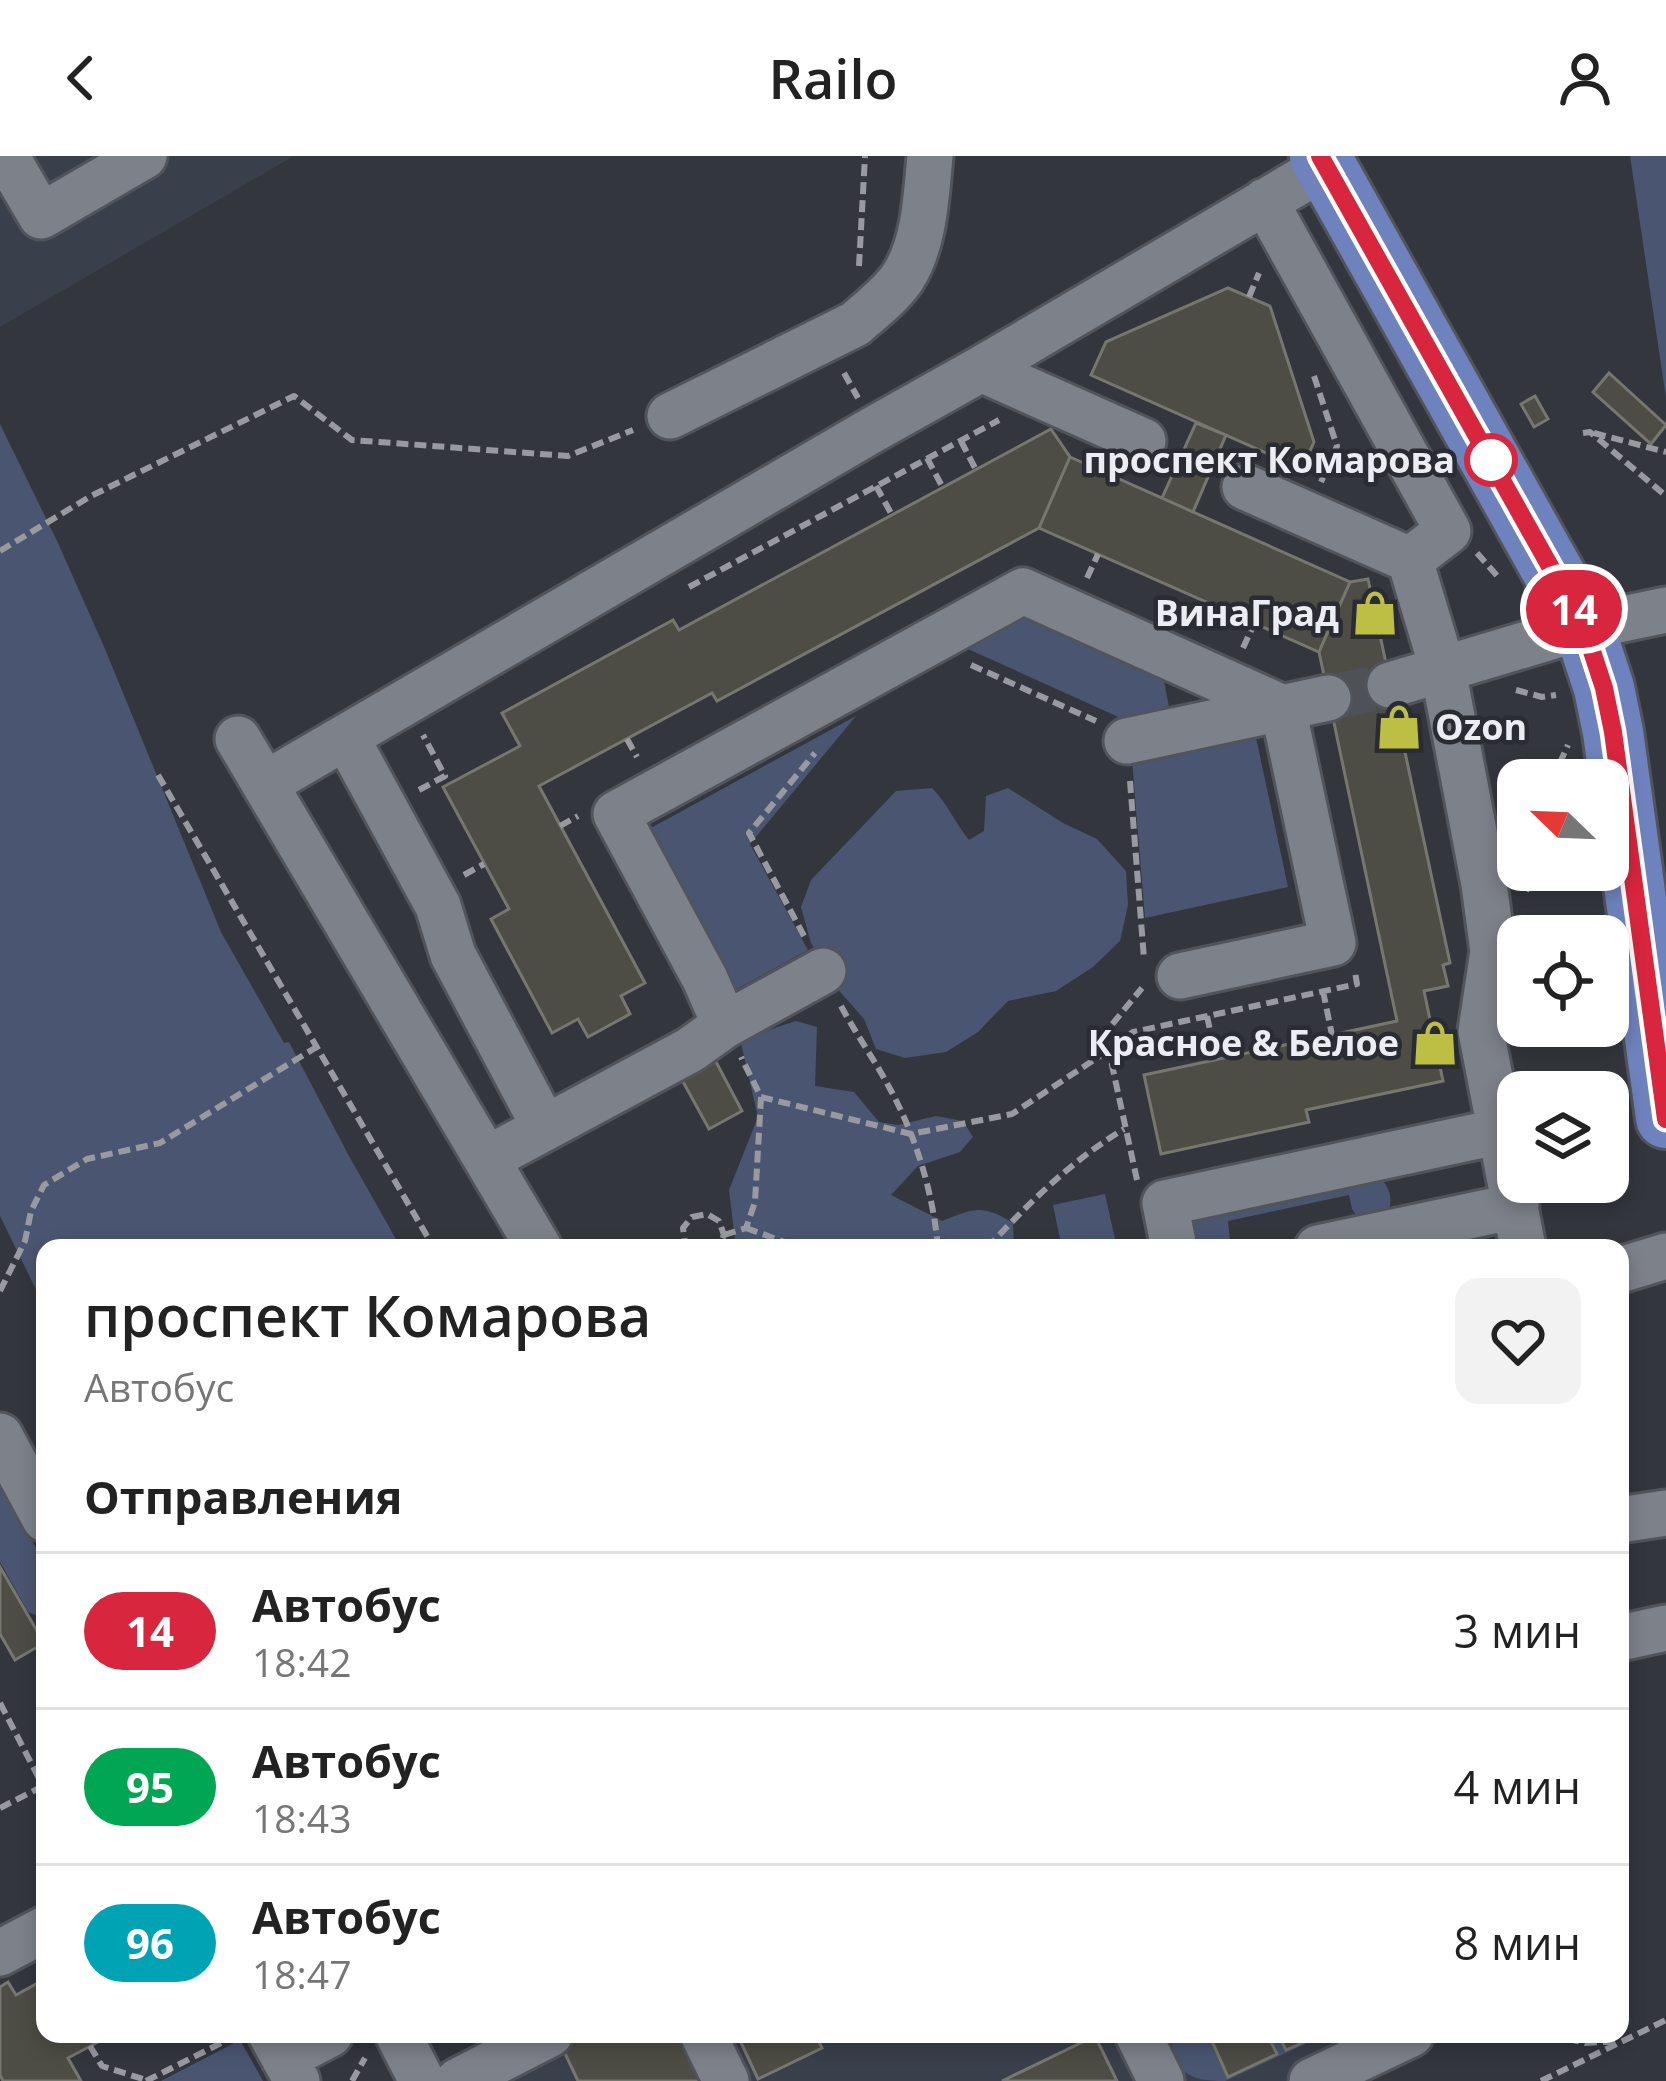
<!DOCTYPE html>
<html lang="ru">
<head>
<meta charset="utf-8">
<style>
	body { margin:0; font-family:"Open Sans",sans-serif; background:#f2f2f2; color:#222; height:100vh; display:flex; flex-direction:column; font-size:45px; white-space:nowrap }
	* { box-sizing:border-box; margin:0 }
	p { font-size:39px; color:#767676 }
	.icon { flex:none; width:66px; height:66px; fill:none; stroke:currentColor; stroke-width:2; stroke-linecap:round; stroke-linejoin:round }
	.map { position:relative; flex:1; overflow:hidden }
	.details { position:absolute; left:36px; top:1083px; width:1593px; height:804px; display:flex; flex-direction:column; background:#fff; border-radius:24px; box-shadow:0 6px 18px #0003 }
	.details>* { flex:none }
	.badge { padding:0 24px; border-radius:39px; font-size:42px; line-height:78px }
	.needle { width:78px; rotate:293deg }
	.fabs { position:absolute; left:1497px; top:603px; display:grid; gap:24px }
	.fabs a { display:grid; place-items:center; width:132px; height:132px; border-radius:24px; background:#fff; box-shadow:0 6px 18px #0003; font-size:60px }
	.map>.badge { position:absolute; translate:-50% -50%; box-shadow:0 0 0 6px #fff }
	h2 { padding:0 48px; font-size:45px; line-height:108px }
	.round { display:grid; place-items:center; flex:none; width:126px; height:126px; border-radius:24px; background:#f2f2f2 }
	.overview { display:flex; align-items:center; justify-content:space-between; height:204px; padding:0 48px }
	h1 { font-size:57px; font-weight:600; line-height:90px }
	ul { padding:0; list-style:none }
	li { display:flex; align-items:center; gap:36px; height:156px; padding:0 48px; border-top:3px solid #e0e0e0 }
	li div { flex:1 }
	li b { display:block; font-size:45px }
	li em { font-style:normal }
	li .badge { min-width:132px; font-weight:700; text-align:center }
	header { display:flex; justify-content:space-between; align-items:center; height:156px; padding:0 48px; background:#fff; font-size:54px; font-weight:600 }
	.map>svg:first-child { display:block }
</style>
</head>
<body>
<header><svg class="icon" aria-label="back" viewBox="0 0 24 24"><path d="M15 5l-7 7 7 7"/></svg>Railo<svg class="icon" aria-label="person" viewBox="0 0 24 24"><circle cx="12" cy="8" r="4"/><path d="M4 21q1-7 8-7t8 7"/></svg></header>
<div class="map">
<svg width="1666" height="1925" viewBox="0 0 1666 1925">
	<rect width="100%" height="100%" fill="#34363e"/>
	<!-- built -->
	<path fill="#3a3f4c" d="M0,0h294l-294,171z
		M481,1878h961l-96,47h-842z"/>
	<!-- green -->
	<path fill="#4a5571" d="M1630,0h36v242z
		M0,268l58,119 47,106 116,283 63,111 5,-1 60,114 52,92h-356v60l-45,-92z
		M1024,462l140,63 6,31 -45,8 -157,-71z
		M856,560l-106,128 58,106 -71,39 -88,-160z
		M1255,577l33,154 -143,31 -13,-158z
		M932,632c16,16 23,35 37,52l15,-9 2,-35 22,-8 55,35 34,16 29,32 2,34 -8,36 -27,26 -37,24 -48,10 -30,31 -32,20 -41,6 -29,-9 -12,-30 -30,-34 -23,-42 -10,-36 10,-27 85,-89z
		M796,865l21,6 -2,59 39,6 25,30 19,3 38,-9 27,5 10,16 -13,15 -42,14 -27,29 51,26c33,-13 40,-17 71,2l1,19c-23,14 -43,-1 -67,-3 -7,-1 -14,1 -21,1v8h-190l-7,-58 29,-73 -18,-78z
		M1381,1023c9,8 12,22 7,33l-29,7 -7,-10 -3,-14 -121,26 2,20 -4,7h-34l-2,-29z
		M1105,1038l12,54h-55l-9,-43z
		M0,1324l45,85v54l-17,-7 -28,-50z
		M1171,1878h156l-102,47c-37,0 -51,-8 -54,-47z
		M240,1884l23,41h-102z"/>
	<!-- building -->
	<path fill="#4d4d45" stroke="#76776e" stroke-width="3" d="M1228,132l42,18 44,136 -12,27 -211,-94 15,-33z
		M1609,217l57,52 -15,19 -58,-52z
		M1535,240l13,23 -14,8 -13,-23z
		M1196,267l30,12 -33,77 -31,-14z
		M1051,273l19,28 -31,71 -322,173 -5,-8 -173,93 106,197 -24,13 9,18 -42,23 -10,-18 -26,14 -61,-114 18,-10 -66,-122 77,-41 -18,-33 171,-93 6,10z
		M1070,301l280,125 -31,70 -280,-124z
		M1368,423l82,384 -7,2 5,21 -24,5 19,90 -137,29 3,12 -148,32 -17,-79 253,-54 -78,-369 31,-70z
		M715,904l27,51 -33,18 -28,-51z
		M0,1411l44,76 -29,17 -15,-26z
		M45,1823v55h68l-45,24 13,23h-78l-3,-6v-88l8,-5 8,13z
		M583,1878h100l23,47h-128l-17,-36z
		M737,1878h78l7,14 -64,31z
		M1228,1878h39l10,20 -49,23 -16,-36z
		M1278,1878h44l-36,16z
		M1095,1880l22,45h-115z"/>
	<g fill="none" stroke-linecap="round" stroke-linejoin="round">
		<!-- minor-tunnel -->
		<path stroke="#4f5159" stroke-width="45" stroke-dasharray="45 22" stroke-linecap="butt" d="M1328,542l62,-13"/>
		<!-- minor casing -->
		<g stroke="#51545a" stroke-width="51">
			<path id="minor" d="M6,0l35,60 103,-60
				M1265,45l183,330 -38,29 33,110 41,214 9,67 -12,80 42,217
				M981,213l162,72
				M670,260l185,-92c16,-14 36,-29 48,-47 22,-35 23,-81 27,-121
				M1245,331l165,73
				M1390,529l194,-58 82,-17
				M346,581l92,169 15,49 92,173
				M238,583l301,509
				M1127,585l201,-43
				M265,628l609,-355 107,-60 345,-203
				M725,869l98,-54
				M487,1003l203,-109 35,-25 -20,-46 -89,-165 407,-223 260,117 50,235 -153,33
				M1174,1092l-9,-45 336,-72
				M1318,1092l198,-42
				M1620,1114l46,-14
				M0,1280l45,83
				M1626,1363l40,-6
				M1620,1482l46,-10
				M0,1797l45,-24
				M271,1878l26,47
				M398,1878l24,47
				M703,1878l23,47
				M1138,1878l23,47
				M284,1902l46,-24
				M458,1925l92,-47
				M1312,1925l99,-47"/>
		</g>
		<!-- major casing -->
		<g stroke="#51545a" stroke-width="66">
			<path id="major" d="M1320,0l264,471 20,61 9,44 53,386"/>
		</g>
		<!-- path -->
		<path stroke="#989aa0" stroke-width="6" stroke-dasharray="12 6" stroke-linecap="butt" d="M859,110l6,-110
			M1249,141l10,-24
			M844,217l14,25
			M1314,220l23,70 -16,36
			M1583,277l7,-1 76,64
			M1594,277l72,19
			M961,285l15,29
			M927,302l16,30
			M876,330l16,29
			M0,395l91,-55 203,-100 58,44 216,16 65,-26
			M1477,397l23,26
			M1087,422l11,-24
			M689,431l310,-167
			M1243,492l11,-24
			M971,509l125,56
			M1516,534l26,7 14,-2
			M627,583l10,18
			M158,619l276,473
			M1552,624l16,-35
			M1130,625l14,178
			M419,634l26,-14 -22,-41
			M560,670l18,-10
			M464,719l20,-11
			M1526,735l16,-21
			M804,780l-55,-103 66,-80
			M1323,835l9,44
			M841,850c15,28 33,53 48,81 27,49 44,105 49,161
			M1207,860l9,43
			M761,941l150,37 101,-20 97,-64 24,-18 224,-48 -2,-12
			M1137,1024l-32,-147 37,-45
			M746,1072l55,20
			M724,1079l22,-7 9,-26 6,-105 -20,-40
			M690,1092l-5,-5 -2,-15 9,-11 15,-3 12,7 5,14 -6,13
			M987,1092c42,-45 84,-87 137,-119
			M0,1135l25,-50 6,-30 13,-26 43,-26 73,-16 155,-95
			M0,1547l43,83
			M0,1652l43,-22 2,6
			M1550,1878l35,9 32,-2
			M90,1890l12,20 44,14
			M146,1925l89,-45
			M352,1925l13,-23
			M1541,1925l125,-61"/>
		<!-- minor -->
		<use href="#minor" stroke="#7d8189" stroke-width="45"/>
		<!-- major -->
		<use href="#major" stroke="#6e82bd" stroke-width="60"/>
	</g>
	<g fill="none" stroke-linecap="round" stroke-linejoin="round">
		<!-- line casing -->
		<g stroke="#fff" stroke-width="27">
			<path id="line" d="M1320,0l264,471 20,61 9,44 53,387"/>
		</g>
		<!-- line -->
		<use href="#line" stroke="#d7263d" stroke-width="18"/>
	</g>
	<!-- icons -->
	<defs>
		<g id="shop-bare" transform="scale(3.6)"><path d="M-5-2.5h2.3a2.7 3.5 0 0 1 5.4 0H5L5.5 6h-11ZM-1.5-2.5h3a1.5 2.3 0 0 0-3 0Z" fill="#bcbf44" stroke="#2a2c33" stroke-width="2.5" paint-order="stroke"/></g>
	</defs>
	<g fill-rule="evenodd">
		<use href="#shop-bare" x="1375" y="457"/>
		<use href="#shop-bare" x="1399" y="571"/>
		<use href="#shop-bare" x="1435" y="887"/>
	</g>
	<!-- markers -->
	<circle fill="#fff" stroke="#d7263d" stroke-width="6" cx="1491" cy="304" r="24"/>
	<g text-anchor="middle" stroke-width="9" stroke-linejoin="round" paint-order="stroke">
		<!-- stop labels -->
		<g font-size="36" font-weight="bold" fill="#ebedf2" stroke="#2a2c33" text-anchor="end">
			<text x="1455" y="317">проспект Комарова</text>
		</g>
		<!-- poi labels -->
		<g font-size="36" font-weight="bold" fill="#ebedf2" stroke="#2a2c33" text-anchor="end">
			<text x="1339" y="470">ВинаГрад</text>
			<text x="1435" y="584" text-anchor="start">Ozon</text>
			<text x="1399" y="900">Красное &amp; Белое</text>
		</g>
	</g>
</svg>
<div class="fabs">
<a><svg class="needle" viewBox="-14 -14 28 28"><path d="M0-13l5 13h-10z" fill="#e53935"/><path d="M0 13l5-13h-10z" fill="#767676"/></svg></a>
<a><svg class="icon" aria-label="locate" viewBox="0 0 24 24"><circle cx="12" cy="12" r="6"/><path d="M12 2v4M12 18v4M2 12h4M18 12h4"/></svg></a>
<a><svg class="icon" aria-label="layers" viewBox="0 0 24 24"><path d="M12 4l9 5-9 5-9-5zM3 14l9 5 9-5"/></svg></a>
</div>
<b class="badge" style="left:1574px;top:453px;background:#d7263d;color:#fff">14</b>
<section class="details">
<div class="overview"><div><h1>проспект Комарова</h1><p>Автобус</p></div><a class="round"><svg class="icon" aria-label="heart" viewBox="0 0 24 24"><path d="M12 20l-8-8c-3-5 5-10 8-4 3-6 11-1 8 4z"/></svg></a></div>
<h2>Отправления</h2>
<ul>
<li><span class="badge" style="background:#d7263d;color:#fff">14</span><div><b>Автобус</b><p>18:42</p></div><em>3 мин</em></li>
<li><span class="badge" style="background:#00a651;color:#fff">95</span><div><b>Автобус</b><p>18:43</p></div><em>4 мин</em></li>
<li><span class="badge" style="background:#00a3b4;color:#fff">96</span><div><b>Автобус</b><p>18:47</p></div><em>8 мин</em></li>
</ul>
</section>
</div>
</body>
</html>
